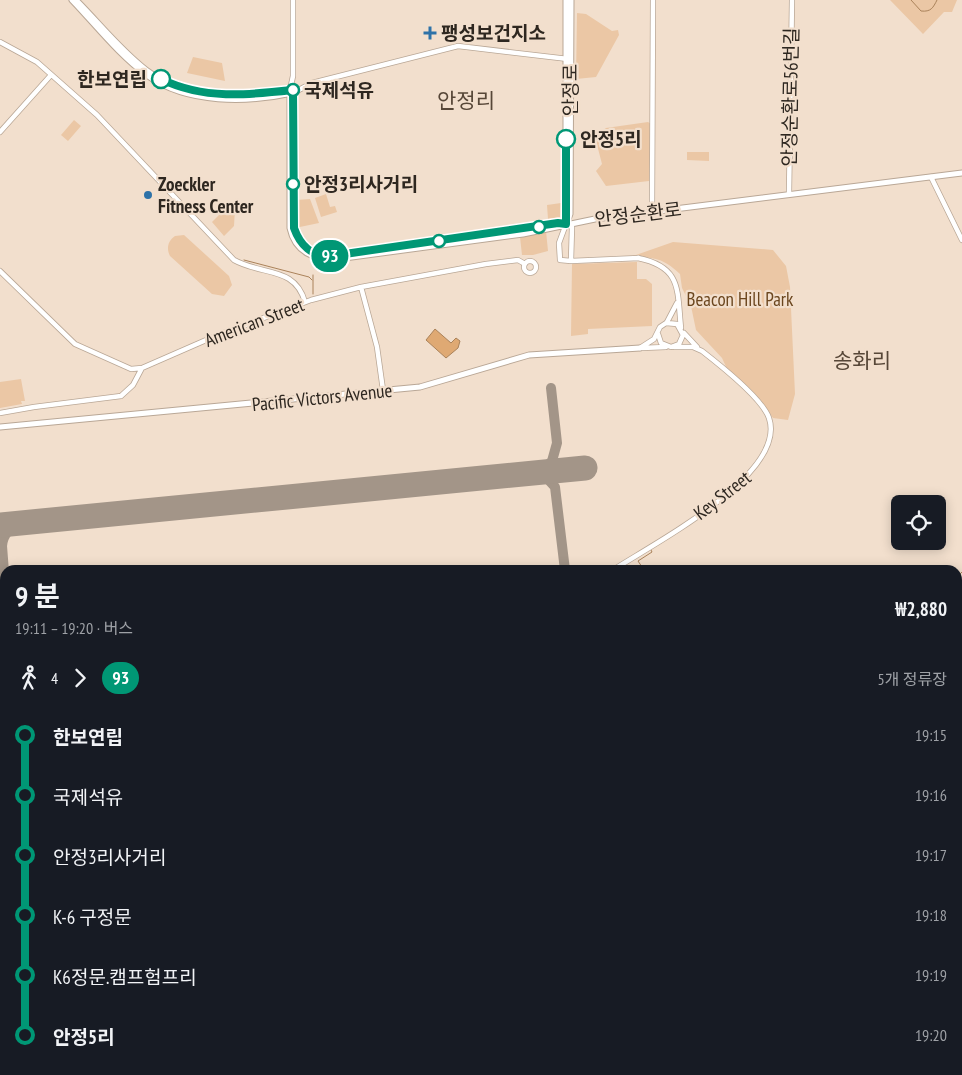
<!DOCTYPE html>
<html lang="ko">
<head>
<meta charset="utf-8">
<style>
	body { margin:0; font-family:"PT Sans Narrow","Noto Sans KR",sans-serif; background:#20242c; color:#f1f3f6; height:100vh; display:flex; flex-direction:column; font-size:19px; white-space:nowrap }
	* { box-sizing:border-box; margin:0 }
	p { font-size:16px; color:#9ea1a6 }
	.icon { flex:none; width:28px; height:28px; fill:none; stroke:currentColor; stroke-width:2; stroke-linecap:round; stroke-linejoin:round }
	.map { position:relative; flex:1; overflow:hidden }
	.side { position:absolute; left:0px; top:565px; width:962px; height:510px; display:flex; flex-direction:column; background:#171b24; border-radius:15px 15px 0 0; box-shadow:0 2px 12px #0003 }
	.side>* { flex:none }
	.badge { padding:0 10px; border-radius:16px; font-size:18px; line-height:32px }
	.controls { position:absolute; left:891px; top:495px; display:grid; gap:10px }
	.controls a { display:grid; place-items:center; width:55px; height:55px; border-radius:8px; background:#171b24; box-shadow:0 2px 12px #0003; font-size:25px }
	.map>.badge { position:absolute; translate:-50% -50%; box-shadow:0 0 0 2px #fff }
	.legs { display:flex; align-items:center; gap:8px; height:55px; padding:0 15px; font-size:16px }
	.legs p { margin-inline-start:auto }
	.headline { display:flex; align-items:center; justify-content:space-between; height:85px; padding:0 15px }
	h1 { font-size:28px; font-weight:700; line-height:38px }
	ul { padding:0 15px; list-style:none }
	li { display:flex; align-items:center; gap:18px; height:60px; font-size:19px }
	li i { display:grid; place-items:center; width:8px; height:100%; margin:0 6px; background:currentColor }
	li i::after { content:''; width:12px; height:12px; margin:-6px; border:4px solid; border-radius:50%; background:#171b24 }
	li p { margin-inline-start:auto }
	li:first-child i { background:linear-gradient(#0000 50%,currentColor 0) }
	li:last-child i { background:linear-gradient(currentColor 50%,#0000 0) }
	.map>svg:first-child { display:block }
</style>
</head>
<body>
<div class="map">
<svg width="962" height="1075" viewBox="0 0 962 1075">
	<rect width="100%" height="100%" fill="#f2dfcd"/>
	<!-- green -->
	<path fill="#ebc7a5" d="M890,0h67l-5,12h-8l-21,22z
		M577,13l9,1 26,17 6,-1 1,5 -23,42 -20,2z
		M193,57l29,6 3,18 -38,-8z
		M74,120l7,6 -13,15 -7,-6z
		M648,122l3,2 -2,57 -43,5 -10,-15 6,-7 -7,-27 11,-9z
		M687,152h22v9l-22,-1z
		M326,194l4,13 5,-1 2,6 -16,5 -6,-19z
		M310,199l9,24 -24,5 1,-28z
		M561,203l-1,14 -12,2 -1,-14z
		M235,208l-1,18 -10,10 -12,-14 8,-8 1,-5z
		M546,231l2,20 -15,4h-11l-2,-18z
		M184,235l45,41 3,9 -8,11 -12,-2 -42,-38c-4,-8 -2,-15 5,-20z
		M673,242l100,8 13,16 4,21 5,107 -7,26 -15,-2 -17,-23 -28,-24 -6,-13 -26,-28 -5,-24 -9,-18 -2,-14c-18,-17 -24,-15 -47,-18z
		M637,262v17h9l6,5v42l-64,3v5l-17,2 1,-72z
		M21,379l4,22h-4l1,3 -22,4v-26z
		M5,1031v39h72l-2,5h-75v-38z
		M382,1070h26l8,5h-37z"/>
	<!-- water -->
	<path fill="#dfa973" stroke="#aa825a" d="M435,329l16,14 5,-5 4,3 -2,7 -12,10 -20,-18z"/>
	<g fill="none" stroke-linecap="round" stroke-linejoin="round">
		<!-- stream -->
		<path stroke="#aa825a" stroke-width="1" d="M911,0l10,11c10,1 12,-3 16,-11
			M244,260l65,17 3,3
			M313,294v-19
			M644,570l-6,-9 14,-9 -1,-2
			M958,576l4,-4
			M835,1070l1,5"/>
		<!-- canal -->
		<path stroke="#dfa973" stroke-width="4" d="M0,1051l5,-3"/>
		<!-- taxiway -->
		<path stroke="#a39588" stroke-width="10" d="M531,471l17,-6 4,-4 5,-18 -6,-55
			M525,472l20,4 10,11 10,83
			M0,541l2,5c1,-13 9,-20 21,-24
			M2,546l3,39
			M0,699l5,-6"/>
		<!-- runway -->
		<path stroke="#a39588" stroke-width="25" d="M0,525l585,-57"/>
		<!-- minor casing -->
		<g stroke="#b9a796" stroke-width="6">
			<path id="minor" d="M0,42l37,20 60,53 137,145c29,16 61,6 71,42
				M290,90l3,-14v-76
				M293,93l19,-10 146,-37 110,13
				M0,132l51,-57
				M931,177l31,63
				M789,194l3,-194
				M652,211l1,-211
				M638,258c44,9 39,32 43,70
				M524 267a6 6 0 1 1 12 0a6 6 0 1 1-12 0Z
				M571,261l1,-34 -6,-3 -7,19 1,17 11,1 68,-3
				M0,271l75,73 56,25 11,-1
				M361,287l16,60 6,43
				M667,322l10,-19
				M684,333l13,14
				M640,348l14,-9 6,-12 6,-4 11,1 6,11 -4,9 -8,3 -10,-4 -3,-9
				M642,348l24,-1
				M0,413l34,-6 87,-11 12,-11 9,-17 71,-31 98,-37 50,-13 125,-23 32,-4 7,4
				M613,570c40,-26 175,-96 156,-152 -7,-20 -49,-53 -67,-67l-9,-4h-19
				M271,1070l7,5
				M421,1070l6,5
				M558,1070l6,5
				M359,1075l3,-5
				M471,1075l5,-5"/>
		</g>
		<!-- major casing -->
		<g stroke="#b9a796" stroke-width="7">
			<path id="major" d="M72,0c24,25 47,55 76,76 40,28 99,27 144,17
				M76,0c23,23 44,50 70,70 42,32 99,27 147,19l1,139c5,17 18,29 37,28l232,-32
				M290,90v138c5,24 24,32 47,31l186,-25 72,-15 367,-46
				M566,221v-221
				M566,224l4,-10 1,-214
				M0,427l420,-40 109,-32 111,-7
				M0,1004l5,4
				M99,1070l8,5
				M235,1075l4,-5
				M243,1075l3,-5"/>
		</g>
		<!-- minor -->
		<use href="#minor" stroke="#fff" stroke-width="4.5"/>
		<!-- major -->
		<use href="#major" stroke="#fff" stroke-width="5"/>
	</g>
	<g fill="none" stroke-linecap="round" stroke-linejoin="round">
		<!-- line-1 casing -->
		<g stroke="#fff" stroke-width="11">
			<path id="line-1" d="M161,79c43,21 87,16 132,11l1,138c6,17 18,29 37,28l227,-33 8,1v-85"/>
		</g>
		<!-- line-1 -->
		<use href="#line-1" stroke="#009775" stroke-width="8"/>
	</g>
	<!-- markers -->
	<g fill="#2e72a8" stroke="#f2dfcd" stroke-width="2">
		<path d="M427.5 25.5h5v5h5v5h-5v5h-5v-5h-5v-5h5z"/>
		<circle cx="148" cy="195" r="5"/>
	</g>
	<g fill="#fff" stroke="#009775" stroke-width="2.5">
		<circle cx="161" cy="79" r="9"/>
		<circle cx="293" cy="90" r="6"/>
		<circle cx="566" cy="139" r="9"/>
		<circle cx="293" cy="184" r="6"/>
		<circle cx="539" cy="227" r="6"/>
		<circle cx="439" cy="241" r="6"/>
	</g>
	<g text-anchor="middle" stroke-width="4.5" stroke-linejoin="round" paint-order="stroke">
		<!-- poi labels -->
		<g font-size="19" font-weight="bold" fill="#2e2720" stroke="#f2dfcd" text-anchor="start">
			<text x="441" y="40">팽성보건지소</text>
			<text x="158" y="191">Zoeckler<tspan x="158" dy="22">Fitness Center</tspan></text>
		</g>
		<!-- stop labels -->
		<g font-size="19" font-weight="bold" fill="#2e2720" stroke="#f2dfcd" text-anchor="start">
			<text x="147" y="86" text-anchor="end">한보연립</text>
			<text x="304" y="97">국제석유</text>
			<text x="580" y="146">안정5리</text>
			<text x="304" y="191">안정3리사거리</text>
		</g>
		<!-- street labels -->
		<g font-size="19" fill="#2e2720" stroke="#f2dfcd">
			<text transform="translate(570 90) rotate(-90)" y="7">안정로</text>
			<text transform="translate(790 97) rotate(-89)" y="7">안정순환로56번길</text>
			<text transform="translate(638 214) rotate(-7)" y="7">안정순환로</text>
			<text transform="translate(254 322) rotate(-21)" y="7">American Street</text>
			<text transform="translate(322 397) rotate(-6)" y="7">Pacific Victors Avenue</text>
			<text transform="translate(722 495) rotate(-38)" y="7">Key Street</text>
		</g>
		<!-- park labels -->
		<g font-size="19" fill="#6b461e" stroke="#f2dfcd">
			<text x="740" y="306">Beacon Hill Park</text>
		</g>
		<!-- quarter labels -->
		<g font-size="21" fill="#574738" stroke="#f2dfcd">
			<text x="466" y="108">안정리</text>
			<text x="862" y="368">송화리</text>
		</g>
	</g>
</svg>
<div class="controls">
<a><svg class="icon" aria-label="locate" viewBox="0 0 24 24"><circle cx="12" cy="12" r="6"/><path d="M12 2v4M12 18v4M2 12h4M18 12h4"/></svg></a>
</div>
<b class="badge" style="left:330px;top:256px;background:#009775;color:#fff">93</b>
<section class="side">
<div class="headline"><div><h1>9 분</h1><p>19:11 – 19:20 · 버스</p></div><b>₩2,880</b></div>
<div class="legs"><svg class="icon" aria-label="walk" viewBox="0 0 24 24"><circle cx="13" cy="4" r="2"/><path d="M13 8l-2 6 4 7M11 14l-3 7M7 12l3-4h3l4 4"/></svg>4<svg class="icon" aria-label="forward" viewBox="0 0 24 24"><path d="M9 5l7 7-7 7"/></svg><b class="badge" style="background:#009775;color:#fff">93</b><p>5개 정류장</p></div>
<ul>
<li><i style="color:#009775"></i><b>한보연립</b><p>19:15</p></li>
<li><i style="color:#009775"></i><span>국제석유</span><p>19:16</p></li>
<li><i style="color:#009775"></i><span>안정3리사거리</span><p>19:17</p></li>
<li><i style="color:#009775"></i><span>K-6 구정문</span><p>19:18</p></li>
<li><i style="color:#009775"></i><span>K6정문.캠프험프리</span><p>19:19</p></li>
<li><i style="color:#009775"></i><b>안정5리</b><p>19:20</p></li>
</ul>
</section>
</div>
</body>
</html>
